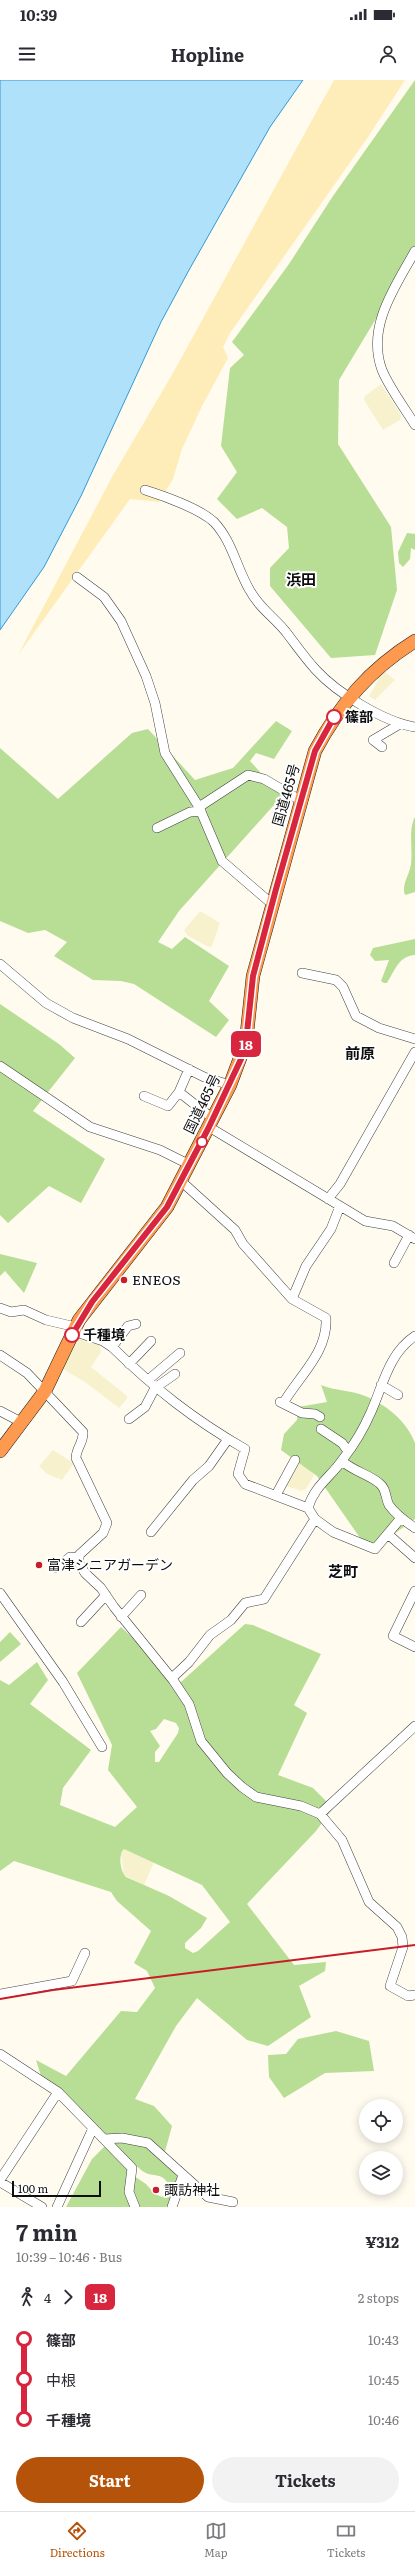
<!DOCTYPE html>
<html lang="en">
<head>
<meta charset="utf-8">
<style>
	body { margin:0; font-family:Literata,"Noto Sans JP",serif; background:#f2f2f3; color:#2b2b33; height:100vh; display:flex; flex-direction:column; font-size:15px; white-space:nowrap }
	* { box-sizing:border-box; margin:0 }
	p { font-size:13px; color:#7c7c81 }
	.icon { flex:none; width:22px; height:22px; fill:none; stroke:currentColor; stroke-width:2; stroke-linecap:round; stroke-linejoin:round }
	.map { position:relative; height:2127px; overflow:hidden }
	.panel { display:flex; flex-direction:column; background:#fff; flex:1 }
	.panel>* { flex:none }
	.badge { padding:0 8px; border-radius:6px; font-size:14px; line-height:26px }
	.buttons { position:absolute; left:359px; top:2019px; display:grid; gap:8px }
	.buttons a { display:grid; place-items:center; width:44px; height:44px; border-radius:50%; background:#fff; box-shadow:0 2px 10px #0003; font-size:20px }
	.scale { position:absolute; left:12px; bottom:10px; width:89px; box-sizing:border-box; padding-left:4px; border:2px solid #0e0e0e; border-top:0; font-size:11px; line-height:14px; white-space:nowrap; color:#0e0e0e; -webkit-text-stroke:3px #fff; paint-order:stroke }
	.map>.badge { position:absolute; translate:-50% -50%; box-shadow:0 0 0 2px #fff }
	.legs { display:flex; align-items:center; gap:6px; height:44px; padding:0 16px; font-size:13px }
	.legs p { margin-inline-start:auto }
	.overview { display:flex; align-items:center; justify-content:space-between; height:68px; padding:0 16px }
	h1 { font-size:22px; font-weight:700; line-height:30px }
	.button { display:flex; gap:8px; margin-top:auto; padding:8px 16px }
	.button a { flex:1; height:46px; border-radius:24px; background:#b45309; color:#fff; font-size:16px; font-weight:700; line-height:46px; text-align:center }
	.button a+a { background:#f2f2f3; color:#2b2b33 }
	ul { padding:0 16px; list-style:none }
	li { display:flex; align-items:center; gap:14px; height:40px; font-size:15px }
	li i { display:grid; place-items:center; width:6px; height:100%; margin:0 5px; background:currentColor }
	li i::after { content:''; width:10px; height:10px; margin:-5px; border:3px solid; border-radius:50%; background:#fff }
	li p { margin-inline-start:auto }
	li:first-child i { background:linear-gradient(#0000 50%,currentColor 0) }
	li:last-child i { background:linear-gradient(currentColor 50%,#0000 0) }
	.status { display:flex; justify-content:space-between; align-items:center; height:28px; padding:0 20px; background:#fff; direction:ltr }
	.status svg { height:11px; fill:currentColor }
	header { display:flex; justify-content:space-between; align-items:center; height:52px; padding:0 16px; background:#fff; font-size:18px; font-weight:700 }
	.menu { display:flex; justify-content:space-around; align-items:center; height:56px; border-top:1px solid #e1e1e2; background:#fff; font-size:11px; color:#7c7c81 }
	.menu a { display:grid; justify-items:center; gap:2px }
	.menu .active { color:#b45309 }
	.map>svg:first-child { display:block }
</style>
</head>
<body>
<div class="status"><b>10:39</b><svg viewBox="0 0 49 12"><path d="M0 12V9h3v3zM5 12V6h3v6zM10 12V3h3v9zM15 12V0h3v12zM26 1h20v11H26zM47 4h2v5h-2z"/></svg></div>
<header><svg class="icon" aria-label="menu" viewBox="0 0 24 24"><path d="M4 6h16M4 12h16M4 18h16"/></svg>Hopline<svg class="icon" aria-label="person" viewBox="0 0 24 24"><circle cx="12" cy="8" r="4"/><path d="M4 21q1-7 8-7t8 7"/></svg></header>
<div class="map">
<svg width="415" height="2127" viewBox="0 0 415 2127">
	<rect width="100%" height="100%" fill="#fffbef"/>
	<!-- farmland -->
	<path fill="#f7f2cd" d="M381,304l20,31 -1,5 -17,10 -19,-30 1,-4z
		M380,588l15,12 -20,20 -6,-4 8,-14z
		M200,831l20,12 -8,23 -3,1 -21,-11 -4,-6z
		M77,1258l23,7 1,7 -10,15 36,29v3l-8,9 -34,-26 -22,-13z
		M53,1370l21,13 -12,17 -15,-6 -8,-8z
		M296,1382l9,3 9,10 -8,14 -5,2 -17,-6z
		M124,1769l30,13 -10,23 -20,-10 -3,-20z"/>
	<!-- forest -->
	<path fill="#b7de94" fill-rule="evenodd" d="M415,0v174l-76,126 -1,64 53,83 6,63 -22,65 -44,3 -61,-72v-18l19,-20 -2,-21 -25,-19 -25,11 -20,-20 20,-27 -16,-26 9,-78 14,-13 -12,-13 57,-78 44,-68z
		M407,453l8,1v16l-4,-2 -1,11 -7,8 -4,-4 -1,-11z
		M276,641l16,10 -18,28 -18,-6 -6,8 32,35 -103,115 -21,31 14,7 13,-12 44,29 -20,35 20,19 -13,17 -82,-53 -13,-3 -28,-1 -39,-24 13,-14 -22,-12 -17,3 -28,-12v-173l58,51 74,-66 16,-4 47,51 38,-12z
		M415,737v75l-10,3c-4,-10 5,-21 6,-31 2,-14 -3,-34 4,-47z
		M415,859v16c-16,1 -20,15 -28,28h-3l-3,-2 8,-21 -14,1 -5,-6 3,-7z
		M0,924l59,40 16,14 -42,53 72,48 -24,44 -32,-17 -41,37 -8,-8z
		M0,1174l37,9 -13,30 -19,-22 -5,5z
		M321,1305c15,6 29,5 44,11 20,8 42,25 50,47 0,9 0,62 0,76l-38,27 -12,-1 -48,-69 -36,-26 3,-16 13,-14 1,-13 29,-5z
		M245,1544l8,1 68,29 -27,51 13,8 -29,62 35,13 20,20 -17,23 -69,73 47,61 32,-3 -1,9 -26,15 12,31 -43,29 -21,-6 -50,-42 -21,28 -41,73 19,7 18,20 -8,29 28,25 -26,27h-100l26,-48 18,-18 -69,-65 -5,-16 30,16 55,-65 16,1 18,-24 -8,-17 -13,-8 17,-32 -34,-30 -6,-9 -97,-31 -14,10v-191l9,5 28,-23 11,18 -18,24 61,46 -28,38 -3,17 55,22 22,-20 -29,-37 4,-25 -35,-72 44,-46 60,55zM164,1639l12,4 3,5 -1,5 -19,29h-4v-10l5,-6 -10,-15 6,-2zM124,1769l78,36 28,37 -32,29 -5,2 -8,-5v-5l16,-15 6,-10 -38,-22 -43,-19c-6,-6 -8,-23 -2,-28zM128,2079c7,4 10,10 18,14 9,4 17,0 22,11l-5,5 2,1v4l-3,3 -7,-3 -9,-10 -12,-8z
		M10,1552l11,12 -21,18v-20z
		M336,1951l33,10 5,30 -49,2 -41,25 -15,-21 -1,-22 18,-1 12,-15z"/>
	<!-- sand -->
	<path fill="#feedb8" d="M334,0h71l-37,57 -138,196 -7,14 5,11 -26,48 -20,43 -9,30 -14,23 -29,-3 -112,156 94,-178 61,-104z"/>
	<!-- water -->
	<path fill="#b0e1fa" stroke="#3299d6" d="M0,0h303l-33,47 -81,143 -28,52 -80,174 -37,71 -44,63z"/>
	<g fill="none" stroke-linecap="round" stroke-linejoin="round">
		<!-- minor casing -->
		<g stroke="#414141" stroke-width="10">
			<path id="minor" d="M415,171c-20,36 -49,76 -33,119 8,19 22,37 33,55
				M145,410c19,6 55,19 69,32 18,19 22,44 35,67 10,19 24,27 37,43 10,13 19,26 30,38 21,23 68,52 99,57
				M77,497l27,20 17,24 25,55 9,27 10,50 34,54 23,54 50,43
				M382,667l-9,-7 27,-16
				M199,727l49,-32 16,4 36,21
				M157,748l33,-16 11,-1
				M0,884l46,39 27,15 55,21 76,38 26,8
				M302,893l34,7 7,7 13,29 23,12 36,11
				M0,986l90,61 70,23 30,15
				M179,1012l28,22
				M144,1016l24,10 11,-14 10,-23
				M209,1047l156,94 28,5 22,13
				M181,1101l54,49 8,14 49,55 34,19c2,34 -26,57 -42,84
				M328,1119l12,-15 75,-132
				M394,1183l15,-28
				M292,1219l14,-33 25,-37 9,-23
				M0,1228l11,4 13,-2 22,10 30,7
				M73,1251l30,10 9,6c43,42 81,72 133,102l-7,25 7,10 63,24 7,11 18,13 42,17 26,-31
				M112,1267l16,-21 8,-2
				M0,1275l27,18 56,59c1,10 -7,16 -7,26l31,65 -4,10 -24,22v8l6,10 16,15 13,19 59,73 16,24 12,37 26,32 15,14 14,10 45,9 19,8 22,26 27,62 28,25 5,10 1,10 -13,39 18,10 7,-1
				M129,1284l22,-23
				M148,1300l32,-27
				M381,1305l17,10
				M280,1322l22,11 13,1 5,3
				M0,1331l21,11
				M129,1339l16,-12 10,-19 20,-14
				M321,1349l21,14 6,8
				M342,1381c11,10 26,13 37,22 8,6 6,15 10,22 7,10 16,16 26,23
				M276,1415l19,-35
				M308,1428c6,-22 23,-31 35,-49 11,-14 21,-31 28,-47 12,-27 18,-59 44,-76
				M151,1452l42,-52 16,-14 19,-27
				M389,1455l26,23
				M57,1488l13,-11 9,1
				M415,1511l-22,45 22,11
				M0,1513l63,89 39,65
				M121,1537l20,-22
				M81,1542l25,-27
				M172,1598l17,-16 21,-27 21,-15 14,-17 19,-4 51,-80
				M320,1734l95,-88
				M0,1914l72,-13 13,-28
				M0,1974l58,38 74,76 -3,24 6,15
				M104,2059l18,-1 26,5 60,54 25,5
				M0,2100l58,-88
				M0,2102l42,25
				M57,2127l36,-79
				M172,2127l11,-32"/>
		</g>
		<!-- highway casing -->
		<g stroke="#1f1f1f" stroke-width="14">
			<path id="highway" d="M0,1371l45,-60 34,-71 88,-113 63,-122 16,-43 7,-66 62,-225c25,-47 55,-82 100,-110"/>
		</g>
		<!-- minor -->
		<use href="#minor" stroke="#fff" stroke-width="9"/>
		<!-- highway -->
		<use href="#highway" stroke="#fe9a4f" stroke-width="13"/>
		<!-- rail -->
		<path stroke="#c81c29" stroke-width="2" d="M0,1919l53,-9 362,-45"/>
	</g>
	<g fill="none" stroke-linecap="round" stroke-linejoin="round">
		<!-- line-1 casing -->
		<g stroke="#fff" stroke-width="9">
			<path id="line-1" d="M72,1255l20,-33 75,-95 42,-80 33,-70 4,-15 7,-66 23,-87 39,-138 19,-34"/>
		</g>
		<!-- line-1 -->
		<use href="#line-1" stroke="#d7263d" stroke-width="6"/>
	</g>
	<!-- markers -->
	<g fill="#fff" stroke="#d7263d" stroke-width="2">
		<circle cx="334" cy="637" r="7"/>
		<circle cx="202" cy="1062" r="5"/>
		<circle cx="72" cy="1255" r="7"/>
	</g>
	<g fill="#c81c29" stroke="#fff" stroke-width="1.5">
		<circle cx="124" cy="1200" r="4"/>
		<circle cx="39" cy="1485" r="4"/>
		<circle cx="156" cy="2110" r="4"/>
	</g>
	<g text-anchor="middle" stroke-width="4" stroke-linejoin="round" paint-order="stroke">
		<!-- stop labels -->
		<g font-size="14" font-weight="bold" fill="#0e0e0e" stroke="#fff" text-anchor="start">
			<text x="345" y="642">篠部</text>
			<text x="83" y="1260">千種境</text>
		</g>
		<!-- street labels -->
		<g font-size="14" fill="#0e0e0e" stroke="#fff">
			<text transform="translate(286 715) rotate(-74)" y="5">国道465号</text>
			<text transform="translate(202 1024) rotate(-64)" y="5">国道465号</text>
		</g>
		<!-- poi labels -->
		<g font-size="14" fill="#0e0e0e" stroke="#fff" text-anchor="start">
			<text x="132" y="1205">ENEOS</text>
			<text x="47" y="1490">富津シニアガーデン</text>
			<text x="164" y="2115">諏訪神社</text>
		</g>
		<!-- neighbourhood labels -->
		<g font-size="15" font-weight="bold" fill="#0e0e0e" stroke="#fff">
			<text x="301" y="505">浜田</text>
			<text x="360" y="979">前原</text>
			<text x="343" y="1497">芝町</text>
		</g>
	</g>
</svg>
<div class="buttons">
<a><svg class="icon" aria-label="locate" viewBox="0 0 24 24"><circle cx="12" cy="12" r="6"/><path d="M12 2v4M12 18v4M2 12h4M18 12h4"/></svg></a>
<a><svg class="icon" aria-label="layers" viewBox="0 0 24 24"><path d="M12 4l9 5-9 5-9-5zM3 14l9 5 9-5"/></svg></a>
</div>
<div class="scale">100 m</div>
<b class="badge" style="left:246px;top:964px;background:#d7263d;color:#fff">18</b>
</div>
<section class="panel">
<div class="overview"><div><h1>7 min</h1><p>10:39 – 10:46 · Bus</p></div><b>¥312</b></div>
<div class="legs"><svg class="icon" aria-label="walk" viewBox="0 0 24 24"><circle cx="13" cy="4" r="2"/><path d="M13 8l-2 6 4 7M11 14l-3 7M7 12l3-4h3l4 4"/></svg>4<svg class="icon" aria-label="forward" viewBox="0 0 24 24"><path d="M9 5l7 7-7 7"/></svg><b class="badge" style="background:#d7263d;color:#fff">18</b><p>2 stops</p></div>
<ul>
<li><i style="color:#d7263d"></i><b>篠部</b><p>10:43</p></li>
<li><i style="color:#d7263d"></i><span>中根</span><p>10:45</p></li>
<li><i style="color:#d7263d"></i><b>千種境</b><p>10:46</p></li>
</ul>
<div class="button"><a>Start</a><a>Tickets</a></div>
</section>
<nav class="menu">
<a class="active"><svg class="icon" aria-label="directions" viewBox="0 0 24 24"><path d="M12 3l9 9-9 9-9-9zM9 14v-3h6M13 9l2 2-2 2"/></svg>Directions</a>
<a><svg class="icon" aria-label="map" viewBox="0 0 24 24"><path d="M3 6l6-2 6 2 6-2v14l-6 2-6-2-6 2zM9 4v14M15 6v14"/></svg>Map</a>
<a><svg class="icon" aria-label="tickets" viewBox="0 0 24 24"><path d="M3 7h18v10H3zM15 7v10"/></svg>Tickets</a>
</nav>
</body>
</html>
